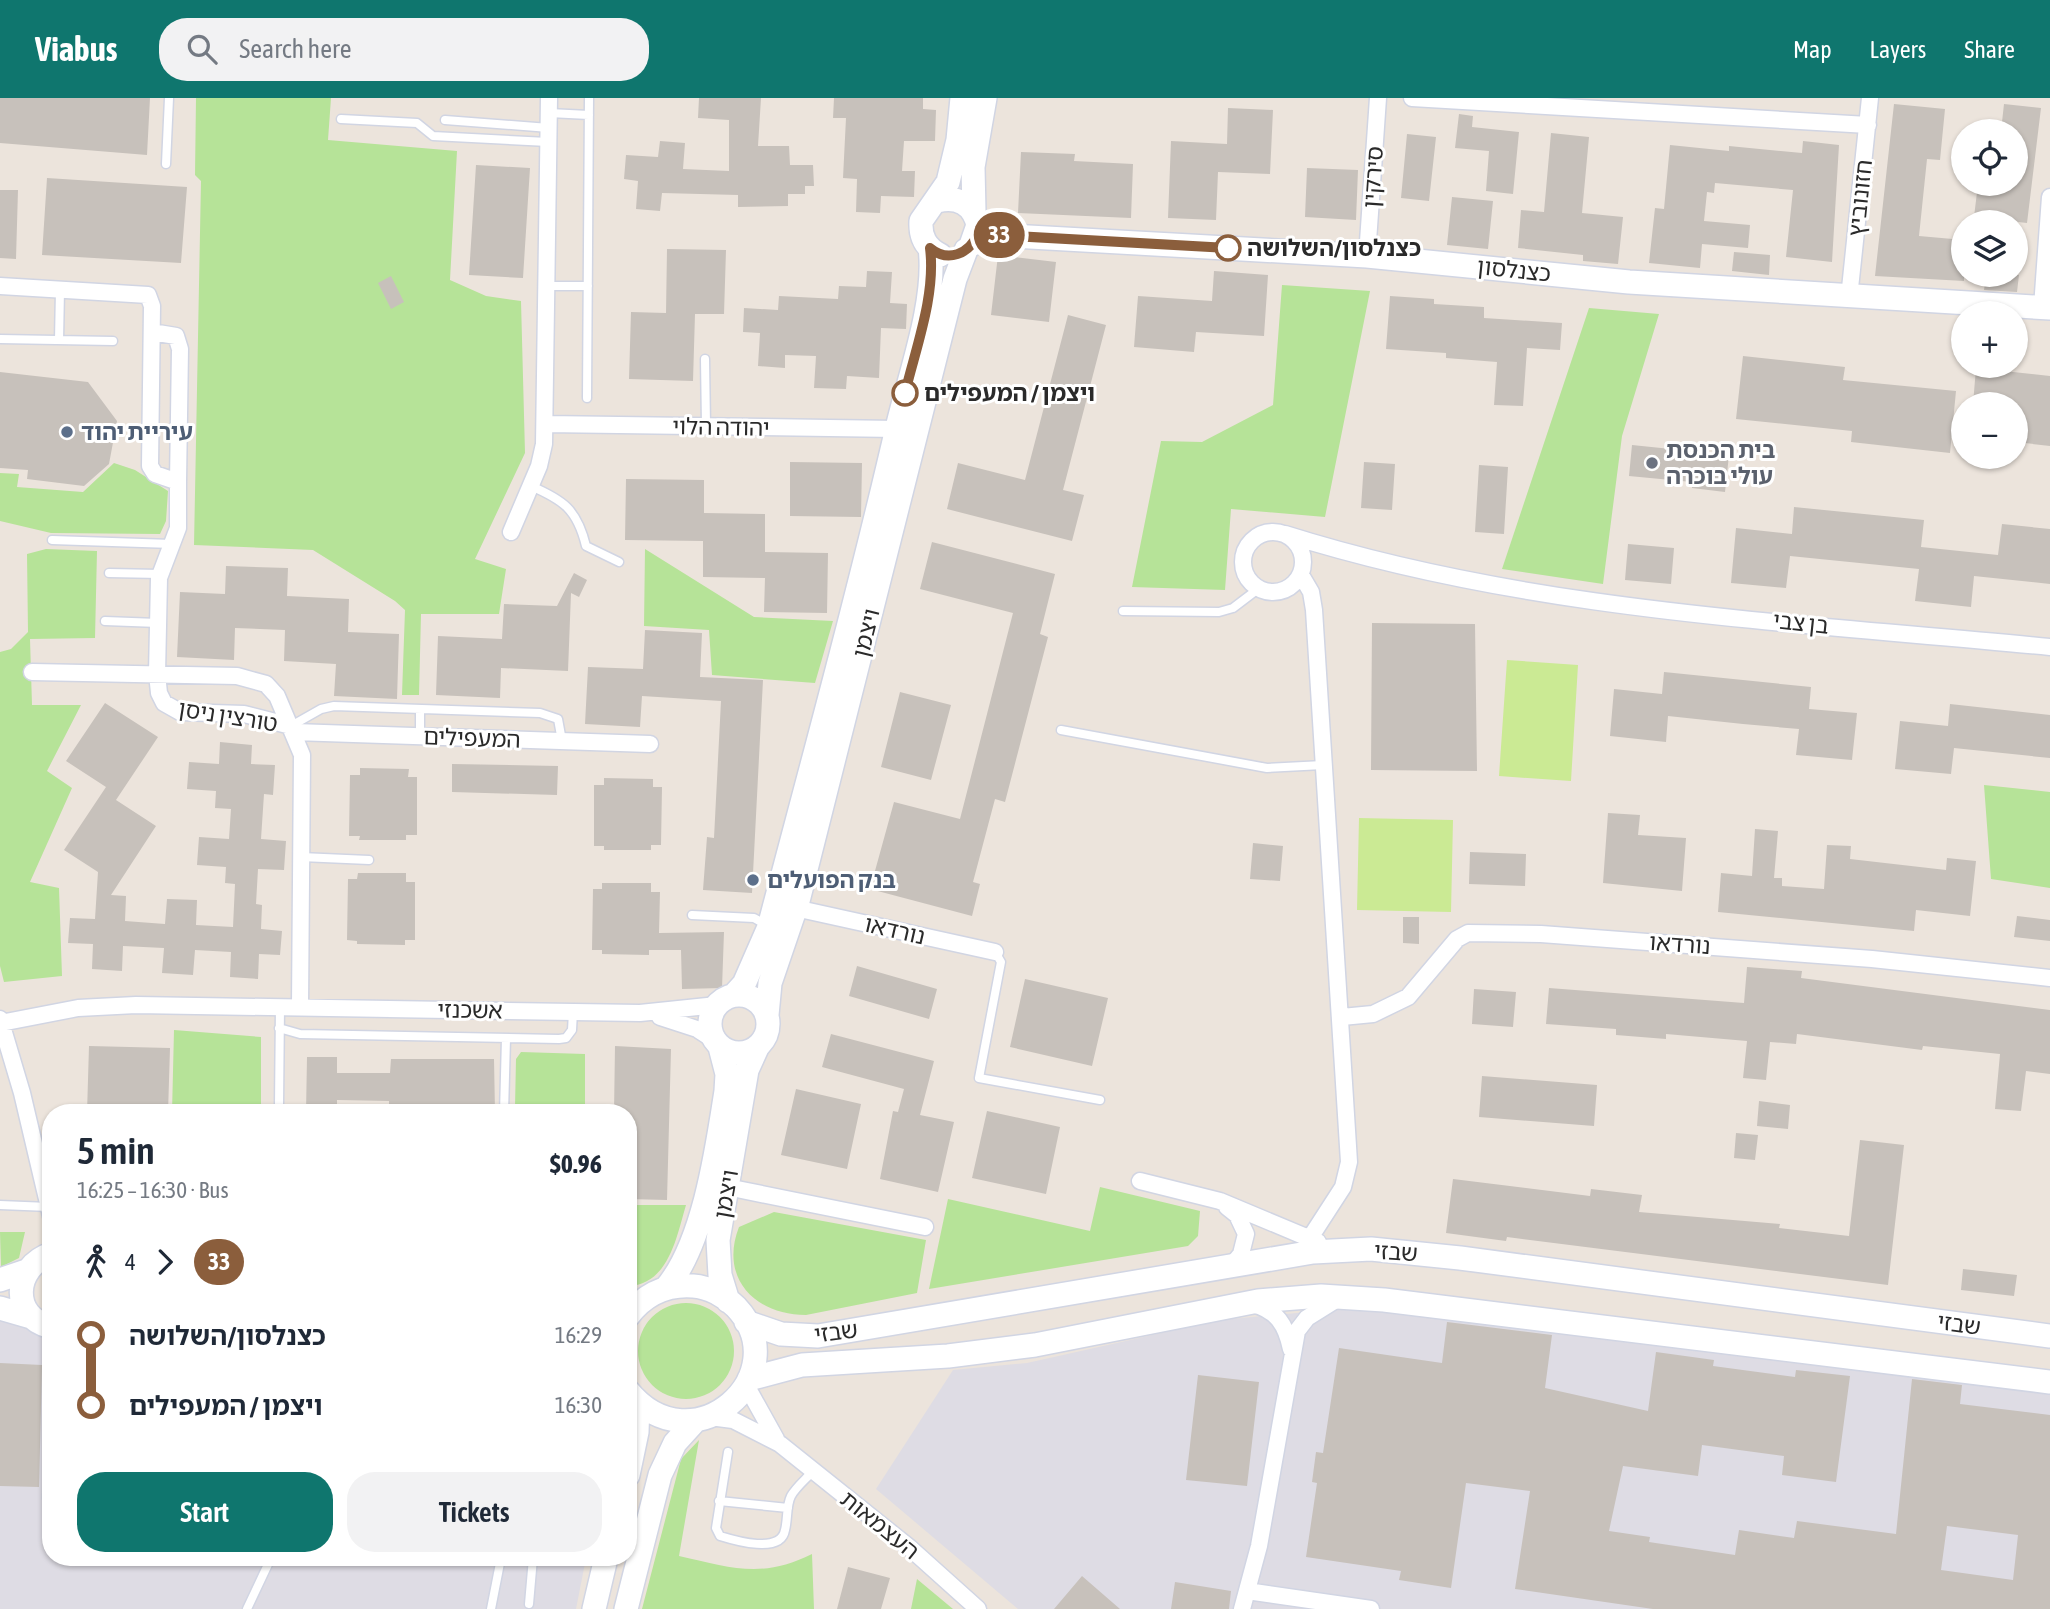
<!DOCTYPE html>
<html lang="en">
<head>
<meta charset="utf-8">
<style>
	body { margin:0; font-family:"Asap Condensed","Noto Sans Hebrew",sans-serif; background:#f2f2f3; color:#1f2937; height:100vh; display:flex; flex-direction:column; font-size:26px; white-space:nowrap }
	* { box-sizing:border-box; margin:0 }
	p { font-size:23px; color:#747a83 }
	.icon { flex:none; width:38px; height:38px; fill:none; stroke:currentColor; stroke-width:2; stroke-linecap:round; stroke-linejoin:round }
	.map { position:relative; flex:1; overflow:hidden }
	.drawer { position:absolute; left:42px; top:1006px; width:595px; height:462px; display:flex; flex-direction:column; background:#fff; border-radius:28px; box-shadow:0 2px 5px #0004 }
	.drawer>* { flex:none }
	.badge { padding:0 14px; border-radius:23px; font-size:24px; line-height:46px }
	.tools { position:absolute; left:1951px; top:21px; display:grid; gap:14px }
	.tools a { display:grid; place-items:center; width:77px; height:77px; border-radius:50%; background:#fff; box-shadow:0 2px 5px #0004; font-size:35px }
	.map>.badge { position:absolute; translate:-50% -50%; box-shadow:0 0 0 4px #fff }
	.legs { display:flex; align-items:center; gap:10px; height:77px; padding:0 35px; font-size:23px }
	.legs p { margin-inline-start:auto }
	.head { display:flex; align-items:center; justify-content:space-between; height:119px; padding:0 35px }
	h1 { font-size:38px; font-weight:600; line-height:52px }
	.button { display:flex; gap:14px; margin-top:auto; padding:14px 35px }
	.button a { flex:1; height:80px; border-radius:28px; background:#0f766e; color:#fff; font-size:28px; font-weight:600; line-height:80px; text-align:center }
	.button a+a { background:#f2f2f3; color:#1f2937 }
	ul { padding:0 35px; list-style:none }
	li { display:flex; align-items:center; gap:24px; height:70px; font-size:26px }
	li i { display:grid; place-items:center; width:10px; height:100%; margin:0 9px; background:currentColor }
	li i::after { content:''; width:18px; height:18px; margin:-9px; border:5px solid; border-radius:50%; background:#fff }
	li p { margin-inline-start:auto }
	li:first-child i { background:linear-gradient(#0000 50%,currentColor 0) }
	li:last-child i { background:linear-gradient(currentColor 50%,#0000 0) }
	header { display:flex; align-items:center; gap:42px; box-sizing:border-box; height:98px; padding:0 35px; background:#0f766e; color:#fff }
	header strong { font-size:33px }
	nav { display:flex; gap:38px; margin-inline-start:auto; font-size:24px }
	.search { width:490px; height:63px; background:#f2f2f3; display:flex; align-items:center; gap:18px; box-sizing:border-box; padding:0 24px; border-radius:28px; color:#747a83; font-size:26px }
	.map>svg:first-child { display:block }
</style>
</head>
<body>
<header>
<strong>Viabus</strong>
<div class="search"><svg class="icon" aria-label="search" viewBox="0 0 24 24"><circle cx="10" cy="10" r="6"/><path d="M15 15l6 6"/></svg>Search here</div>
<nav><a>Map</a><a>Layers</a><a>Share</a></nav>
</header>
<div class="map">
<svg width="2050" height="1511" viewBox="0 0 2050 1511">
	<rect width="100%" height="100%" fill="#ece4dc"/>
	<!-- industrial -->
	<path fill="#dedce4" d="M1421,1209l629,81v221h-1032l-142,-120 77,-119 74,-7 193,-43 119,-11z
		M0,1220h8l31,17 12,-2v225h535l-10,51h-576z"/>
	<!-- green -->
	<path fill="#b6e398" d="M196,0h135l-3,42 129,11 -7,129 36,16 35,5 4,152 -50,106 31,10 -7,45h-78l-2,81h-17l3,-85 -10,-9 -82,-51 -119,-5 7,-364 -6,-6z
		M1282,187l88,6 -45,226 -94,-8 -6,81 -93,-3 29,-146 41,1 71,-37z
		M1589,210l70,6 -37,122 -19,148 -101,-15z
		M114,365l21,7 33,21 -2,30 -6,13 -109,-1 -51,-12v-48l19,1 -2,13 66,5z
		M46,451l51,2 -2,87 -65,1 2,66h49l-34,66 25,17 -42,94 29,6 3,88 -58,6 -4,-16v-314l11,-3 17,-17 -1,-78z
		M645,451l109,68 79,4 -18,62 -103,-8 -3,-45 -65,-4z
		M1984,687l66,7v96l-59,-9z
		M174,932l87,7v76h-89z
		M521,954l64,2v57l-70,-4 1,-48z
		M1100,1089l100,24 -2,25 -10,10 -259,43 19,-90 142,32z
		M628,1107h58c-9,30 -17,80 -58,81z
		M774,1114l152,28 -9,53 -111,22c-51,0 -87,-37 -67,-88z
		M0,1134h25l-6,26 -18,9z
		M638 1253a48 48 0 1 1 96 0a48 48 0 1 1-96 0Z
		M699,1342l-20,116c53,12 83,23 133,-2l2,55h-172l39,-150z
		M917,1481l36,30h-42z"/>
	<!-- pitch -->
	<path fill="#cbea94" d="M1507,562l71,5 -7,116 -72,-5z
		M1359,720l94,2 -2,92 -94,-2z"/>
	<!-- building -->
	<path fill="#c7c1bb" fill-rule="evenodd" d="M0,0h150l-3,57 -147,-12z
		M699,0h62l-3,48h31l1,19h23l1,21h-9v8h-17v12l-50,1v-12l-76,-2 -2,18 -24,-2 2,-28 -14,-2 2,-24 32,2 2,-16 25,2 -2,26 46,2v-51l-31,-2z
		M834,0h89v11l13,1 -1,31h-31l-2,30h13l-1,26 -33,-1 -1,17 -24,-1 1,-33 -14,-1 3,-60h-13z
		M1894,6l51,5 -5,51 -13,-1 -8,77 45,4v41l-89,-5z
		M2004,6l37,4 -14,115 -53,-6 4,-33h38v-53h-15z
		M1228,10l45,2 -3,64 -52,-2 -2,48 -48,-2 3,-77 56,3z
		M1459,16l14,2 -1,11 47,5 -6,62 -27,-3 3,-40 -34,-3z
		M1551,35l38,4 -7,76 41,4 -5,47 -35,-3v-6l-65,-7 3,-38 23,2z
		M1407,36l29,3 -7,64 -28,-3z
		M1803,43l36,4 -7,117 -46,-5 7,-67 -78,-7 -1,10 -7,-1 -3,29 46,4 -2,23 -46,-4 -2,24 -51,-5 6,-55 9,1 6,-64 59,6v-5l73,7z
		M1021,54l54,2 -1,7 59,3 -2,54 -113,-5z
		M476,67l54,3 -7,110 -54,-3z
		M1307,70l51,2 -2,50 -51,-3z
		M47,80l140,9 -6,76 -139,-8z
		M0,92h18l-2,69 -16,-1z
		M1452,99l41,4 -5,48 -41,-4z
		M667,151l59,1 -2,64h-29l-2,67 -64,-2 2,-67 35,1z
		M1734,154l36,3 -1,20 -37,-4z
		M998,157l58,7 -7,60 -58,-7z
		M867,173l25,1 -2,31 17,1 -1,25 -25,-1 -2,50 -32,-2 -1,13 -32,-1 2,-32 -31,-1v13l-27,-2 2,-33 -17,-1 1,-24 34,2 1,-14 59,3 1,-13 27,1z
		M1214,173l54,4 -4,61 -68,-4 -2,20 -60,-5 4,-51 74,5z
		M1986,177h33l-2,17 -33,-2z
		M391,178l13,26 -13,7 -13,-26z
		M1390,198l44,3v5l50,3v11l78,5 -2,27 -33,-2 -4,58 -29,-1 3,-43 -51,-4v-5l-60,-4z
		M1068,217l38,10 -43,165 21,5 -12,46 -125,-32 11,-46 67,17z
		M1743,258l102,11 -2,13 113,11 -6,62 -99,-11 1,-11 -116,-12z
		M1976,270l74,8v70l-34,-4v-38h-43z
		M0,274l88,10 29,39 -8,43 -25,22 -57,-7 1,-9 -28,-2z
		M1632,347l97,10 -4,37 -33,-4v-6l-63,-6z
		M790,364l72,1 -1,54 -71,-1z
		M1364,364l31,2 -3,46 -31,-2z
		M1479,367l29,2 -4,67 -29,-2z
		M626,381l78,1v33l61,1v38l63,1 -1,60 -63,-1 1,-34 -62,-1v-36l-78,-1z
		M1794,409l130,13 -3,27 77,8 4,-31 48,5v55l-76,-8 -3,31 -56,-6 4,-32 -129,-13 -4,32 -55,-5 5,-55 56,6z
		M932,444l123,32 -15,60 8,3 -43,165 -10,-3 -22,83 7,2 -8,32 -102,-27 24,-87 66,17 53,-206 -93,-24z
		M1628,446l46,4 -3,36 -46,-4z
		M226,468l62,2 -1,28 62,3 -1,33 51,2 -2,65 -63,-3 2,-32 -52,-3 1,-31 -50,-2 -1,32 -57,-3 3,-65 45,2z
		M574,475l13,7 -8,17 -8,-4 -3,78 -67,-3 -1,30 -64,-3 2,-59 64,3 2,-35 53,2z
		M1372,525l103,1 2,147 -106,-1z
		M645,532l57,3 -2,44 63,3 -11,213 -49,-3 4,-53 7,1 7,-137 -79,-5 -2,31 -55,-3 3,-57 55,2z
		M1664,574l147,15 -2,22 48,4 -5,47 -56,-5 3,-26 -56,-5 -75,-8 -2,26 -56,-6 4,-47 48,5z
		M900,594l51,13 -20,75 -50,-13z
		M105,605l53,34 -42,63 40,26 -45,69 15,1 -1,25 40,3 2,-25 30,1 -1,25 37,2 2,-43 -10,-1 1,-16 -29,-2 2,-28 30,2 2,-30 -16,-1 1,-17 -29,-2 2,-27 30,2 1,-22 32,3 -1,19 24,1 -2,30 -9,-1 -3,45 25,2 -2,29 -26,-1 -2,35 6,1 -1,24 21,2 -2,24 -21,-1 -1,25 -28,-2 1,-25 -36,-2 -2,25 -31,-2 2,-25 -41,-2 -1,25 -30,-2 1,-25 -25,-1 2,-25 25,1 3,-47 -34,-22 42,-63 -40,-26z
		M1950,606l100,11v43l-96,-10 -3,26 -56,-5 5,-48 48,5z
		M452,666l106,2 -1,29 -105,-3z
		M360,670l49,1 -1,8h9v58h-11v5h-47l1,-4h-11l1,-61h10z
		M604,680l49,1v8h9l-1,58h-10v5h-47v-4h-10v-61h10z
		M1608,715l32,2 -2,20 48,3 -4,53 -79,-8z
		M1755,731l23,2 -4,47h8v8l42,3 3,-44 24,1 -1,13 96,11 1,-12 29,3 -6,55 -54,-6 -2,21 -196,-19 3,-39 31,3z
		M1253,745l30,3 -3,35 -30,-2z
		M1470,754l56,2 -1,32 -56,-2z
		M358,775h48v9h9v58h-10v5l-48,-1v-3l-10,-1 1,-61h9z
		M602,785h49v9h9l-1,41 65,-1 -2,56 -40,1 -1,-39h-32v5l-47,-1v-4h-10l1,-61h9z
		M2017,818l33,4v21l-36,-4z
		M1403,819h16v27l-16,-1z
		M857,868l80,23 -8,30 -80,-23z
		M1747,869l55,4 -1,7 249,32v64l-24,-3 -5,40 -26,-2 5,-55 -77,-8 -1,4 -125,-16 -1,10 -26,-2 -4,38 -23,-2 4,-37 -81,-7v5l-50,-4v-6l-70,-5 3,-36 195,15z
		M1025,881l83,19 -16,68 -82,-19z
		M1474,891l42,3 -3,35 -41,-3z
		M831,936l103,27 -14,54 34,7 -16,70 -58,-13 13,-68 5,1 6,-23 -82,-22z
		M89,948l81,2 -2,65h-81z
		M615,948l56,3 -4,151 -39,-1v-86h-14z
		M307,959h30v16h53l1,-14h103l1,54h-106v-12l-52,-1v13h-31z
		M1482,978l115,9 -3,41 -115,-9z
		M796,991l65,15 -14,65 -66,-14z
		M1759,1003l31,4 -2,24 -31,-3z
		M987,1013l73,16 -14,67 -74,-16z
		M1736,1035l22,2 -3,25 -21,-2z
		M1860,1042l44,5 -16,140 -381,-48 -1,4 -60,-8 7,-54 137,17 1,-7 51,6 -3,17 141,12 -1,4 70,8z
		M1963,1171l54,6 -3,21 -53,-6z
		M1447,1224l105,13 -7,53 103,23 8,-59 58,8 -1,6 82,11 1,-7 54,6 -14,106 -54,-7 2,-19 -82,-11 -4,31 -75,-10 -14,65 41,6 -1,5 86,13 4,-25 55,8 3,-17 99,13 16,-155 50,6 -2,19 90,11v194h-397l-138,-20 15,-98 -64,-8 -15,105 -52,-8 2,-9 -95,-14 11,-74 -5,-1 4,-30 7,1 16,-105 103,15zM1947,1428l71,9 -5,45 -72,-10z
		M0,1265l42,2 -3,122 -39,-1z
		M1198,1277l61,7 -12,104 -61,-6z
		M848,1469l42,11 -9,31h-44z
		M1082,1478l38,33h-66z
		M1175,1484l56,9 -2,18h-58z"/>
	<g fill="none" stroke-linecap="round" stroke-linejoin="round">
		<!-- lane casing -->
		<g stroke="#d1d5e3" stroke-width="11">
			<path id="lane" d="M549,15l40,2
				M341,21l76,4 16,13 115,6
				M445,22l104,8
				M166,66l3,-66
				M547,188h41
				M0,241l113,2
				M59,242l1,-50
				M705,261l1,67
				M587,300l2,-300
				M531,388c32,14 46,23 55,60l33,16
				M52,442l120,4
				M109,475l51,1
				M1123,513l96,1 14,-4 25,-19
				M105,523l53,2
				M420,612v27
				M291,628l30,-17 13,-3 206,7 18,6 4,22
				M1061,632l206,38 56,-3
				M301,759l68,3
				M692,817l62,3 14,8
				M995,854l6,10 -22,116 121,22
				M279,930l21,6 259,5 7,-1 6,-8 1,-18
				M279,1007l1,-98
				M504,1015l2,-75
				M0,1107l49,2
				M51,1311l-4,89h4
				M728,1354l-12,76 4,8c16,5 61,18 65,-6 3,-11 1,-24 6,-34 5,-9 15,-17 22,-25
				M719,1403l69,7
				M529,1506l4,-46
				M247,1511l24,-51
				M491,1511l10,-51"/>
		</g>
		<!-- street casing -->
		<g stroke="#d1d5e3" stroke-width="19">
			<path id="street" d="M1412,0l456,27
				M1367,158l11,-158
				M0,188l148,9 4,11 -2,160 5,8 23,8 2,-133 -4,-13 -24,-4
				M1849,200l21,-200
				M2042,209l8,-110
				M546,326l351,5
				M178,384v46l-19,50 -2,96 2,19 5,10 16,9 64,2 47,12
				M1243 464a30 30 0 1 1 60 0a30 30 0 1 1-60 0Z
				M511,434l28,-66 5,-22 5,-346
				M1285,436c247,78 509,88 765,113
				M1301,477l10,17 3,18 35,552 -6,25 -33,51
				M32,574l205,4 29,8 11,12 25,59 -2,252
				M294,634l356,12
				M795,810l200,44
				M660,919l37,12 17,11
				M1342,919l31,-3 35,-17 49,-58 11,-6 73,1 331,25 178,19
				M0,921l22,74 29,123
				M1,925l77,-15 58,-3 504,8 77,-8
				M1140,1083l80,20 98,41
				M727,1089l198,40
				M1227,1109l10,8 9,19 -5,20 -9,11
				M1252,1206c25,6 34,21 39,45
				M746,1287l30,54
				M710,1319l23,3 47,24 130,104 68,61
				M1247,1493l124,18
				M1242,1511l17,-63 38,-215 10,-13 32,-20"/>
		</g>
		<!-- secondary casing -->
		<g stroke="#d1d5e3" stroke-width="26">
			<path id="secondary" d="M937,103c21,-5 36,3 41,24l-7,20
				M974,114l-1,-45 12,-69
				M978,136l389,22 262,26 421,26
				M940,157c-14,-7 -20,-18 -19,-34l27,-39 10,-42 4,-42
				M710 926a29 29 0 1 1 58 0a29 29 0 1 1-58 0Z
				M734,897l10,-11 25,-57c44,-167 90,-334 129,-503 12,-50 39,-125 32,-176
				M767,917l3,-32 28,-82 157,-622 11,-29
				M51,1156c-37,12 -42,63 0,73
				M0,1182l26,-9
				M666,1190c38,-45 51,-139 60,-197l1,-17 -7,-27
				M728,1203l-8,-26 -2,-35 29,-170 10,-22
				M0,1210l31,9
				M628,1218c16,-21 38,-32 65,-30 16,1 32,10 43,21 63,67 -43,163 -108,84
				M746,1224l35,12 37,2 495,-84 58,-3 89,9 590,78
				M749,1281l53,-14 146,-9 87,-11 223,-44 63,-5 63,4 666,82
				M628,1377l9,-43 1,-29
				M594,1511l12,-51
				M626,1511l34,-134 15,-32 20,-22"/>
		</g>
		<!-- lane -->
		<use href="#lane" stroke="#fff" stroke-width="8"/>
		<!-- street -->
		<use href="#street" stroke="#fff" stroke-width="16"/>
		<!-- secondary -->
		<use href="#secondary" stroke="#fff" stroke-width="23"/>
	</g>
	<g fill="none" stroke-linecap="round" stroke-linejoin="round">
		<!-- line-1 casing -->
		<g stroke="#fff" stroke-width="16">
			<path id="line-1" d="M905,295c11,-46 31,-98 25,-145 18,15 39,6 48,-14l250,14"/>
		</g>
		<!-- line-1 -->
		<use href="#line-1" stroke="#8b5e3c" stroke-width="10"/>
	</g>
	<!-- markers -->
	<g fill="#fff" stroke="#8b5e3c" stroke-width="3.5">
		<circle cx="1228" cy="150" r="12"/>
		<circle cx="905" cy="295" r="12"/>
	</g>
	<g fill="#5c6f8a" stroke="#fff" stroke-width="2.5">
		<circle cx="67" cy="334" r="7"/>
		<circle cx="753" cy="782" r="7"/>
	</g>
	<circle fill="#6b7280" stroke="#fff" stroke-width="2.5" cx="1652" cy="365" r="7"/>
	<g text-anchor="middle" stroke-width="6" stroke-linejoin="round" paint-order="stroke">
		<!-- street labels -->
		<g font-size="23" fill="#2a2a2a" stroke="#fff">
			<text transform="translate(1373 79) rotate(-86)" y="8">סירקין</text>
			<text transform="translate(1860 100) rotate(-84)" y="8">חזונוביץ</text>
			<text transform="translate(1514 172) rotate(6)" y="8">כצנלסון</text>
			<text transform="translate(721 329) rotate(1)" y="8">יהודה הלוי</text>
			<text transform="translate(1801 525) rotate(6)" y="8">בן צבי</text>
			<text transform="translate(866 535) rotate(-76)" y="8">ויצמן</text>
			<text transform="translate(228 618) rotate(9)" y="8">טורצין ניסן</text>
			<text transform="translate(472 640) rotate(2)" y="8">המעפילים</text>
			<text transform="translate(895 832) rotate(13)" y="8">נורדאו</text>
			<text transform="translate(1680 846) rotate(4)" y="8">נורדאו</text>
			<text transform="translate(470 912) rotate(1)" y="8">אשכנזי</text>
			<text transform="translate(726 1096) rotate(-80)" y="8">ויצמן</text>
			<text transform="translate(1396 1154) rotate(4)" y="8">שבזי</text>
			<text transform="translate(1959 1226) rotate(8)" y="8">שבזי</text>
			<text transform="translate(836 1234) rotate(-7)" y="8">שבזי</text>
			<text transform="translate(880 1427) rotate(39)" y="8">העצמאות</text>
		</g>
		<!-- stop labels -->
		<g font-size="23" font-weight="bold" fill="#2a2a2a" stroke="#fff" text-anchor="start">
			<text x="1247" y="158">כצנלסון/השלושה</text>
			<text x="924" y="303">ויצמן / המעפילים</text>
		</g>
		<!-- service labels -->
		<g font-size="23" font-weight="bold" fill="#4e5e75" stroke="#fff" text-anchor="start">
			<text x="81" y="342">עיריית יהוד</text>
			<text x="767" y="790">בנק הפועלים</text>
		</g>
		<!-- worship labels -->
		<g font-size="23" font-weight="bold" fill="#5b616d" stroke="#fff" text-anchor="start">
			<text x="1666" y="360">בית הכנסת<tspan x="1666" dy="26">עולי בוכרה</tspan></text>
		</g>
	</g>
</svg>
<div class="tools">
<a><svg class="icon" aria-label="locate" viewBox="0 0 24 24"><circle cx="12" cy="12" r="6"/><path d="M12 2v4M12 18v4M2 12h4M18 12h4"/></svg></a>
<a><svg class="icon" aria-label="layers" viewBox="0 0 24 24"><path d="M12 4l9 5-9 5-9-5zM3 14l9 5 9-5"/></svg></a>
<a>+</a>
<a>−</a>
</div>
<b class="badge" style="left:999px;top:137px;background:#8b5e3c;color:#fff">33</b>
<section class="drawer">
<div class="head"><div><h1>5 min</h1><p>16:25 – 16:30 · Bus</p></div><b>$0.96</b></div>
<div class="legs"><svg class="icon" aria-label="walk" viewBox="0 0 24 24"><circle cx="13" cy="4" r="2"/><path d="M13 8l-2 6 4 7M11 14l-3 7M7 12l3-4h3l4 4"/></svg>4<svg class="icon" aria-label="forward" viewBox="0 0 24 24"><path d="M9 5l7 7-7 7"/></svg><b class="badge" style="background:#8b5e3c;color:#fff">33</b></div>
<ul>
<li><i style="color:#8b5e3c"></i><b>כצנלסון/השלושה</b><p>16:29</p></li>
<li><i style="color:#8b5e3c"></i><b>ויצמן / המעפילים</b><p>16:30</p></li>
</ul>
<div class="button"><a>Start</a><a>Tickets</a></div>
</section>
</div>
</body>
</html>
